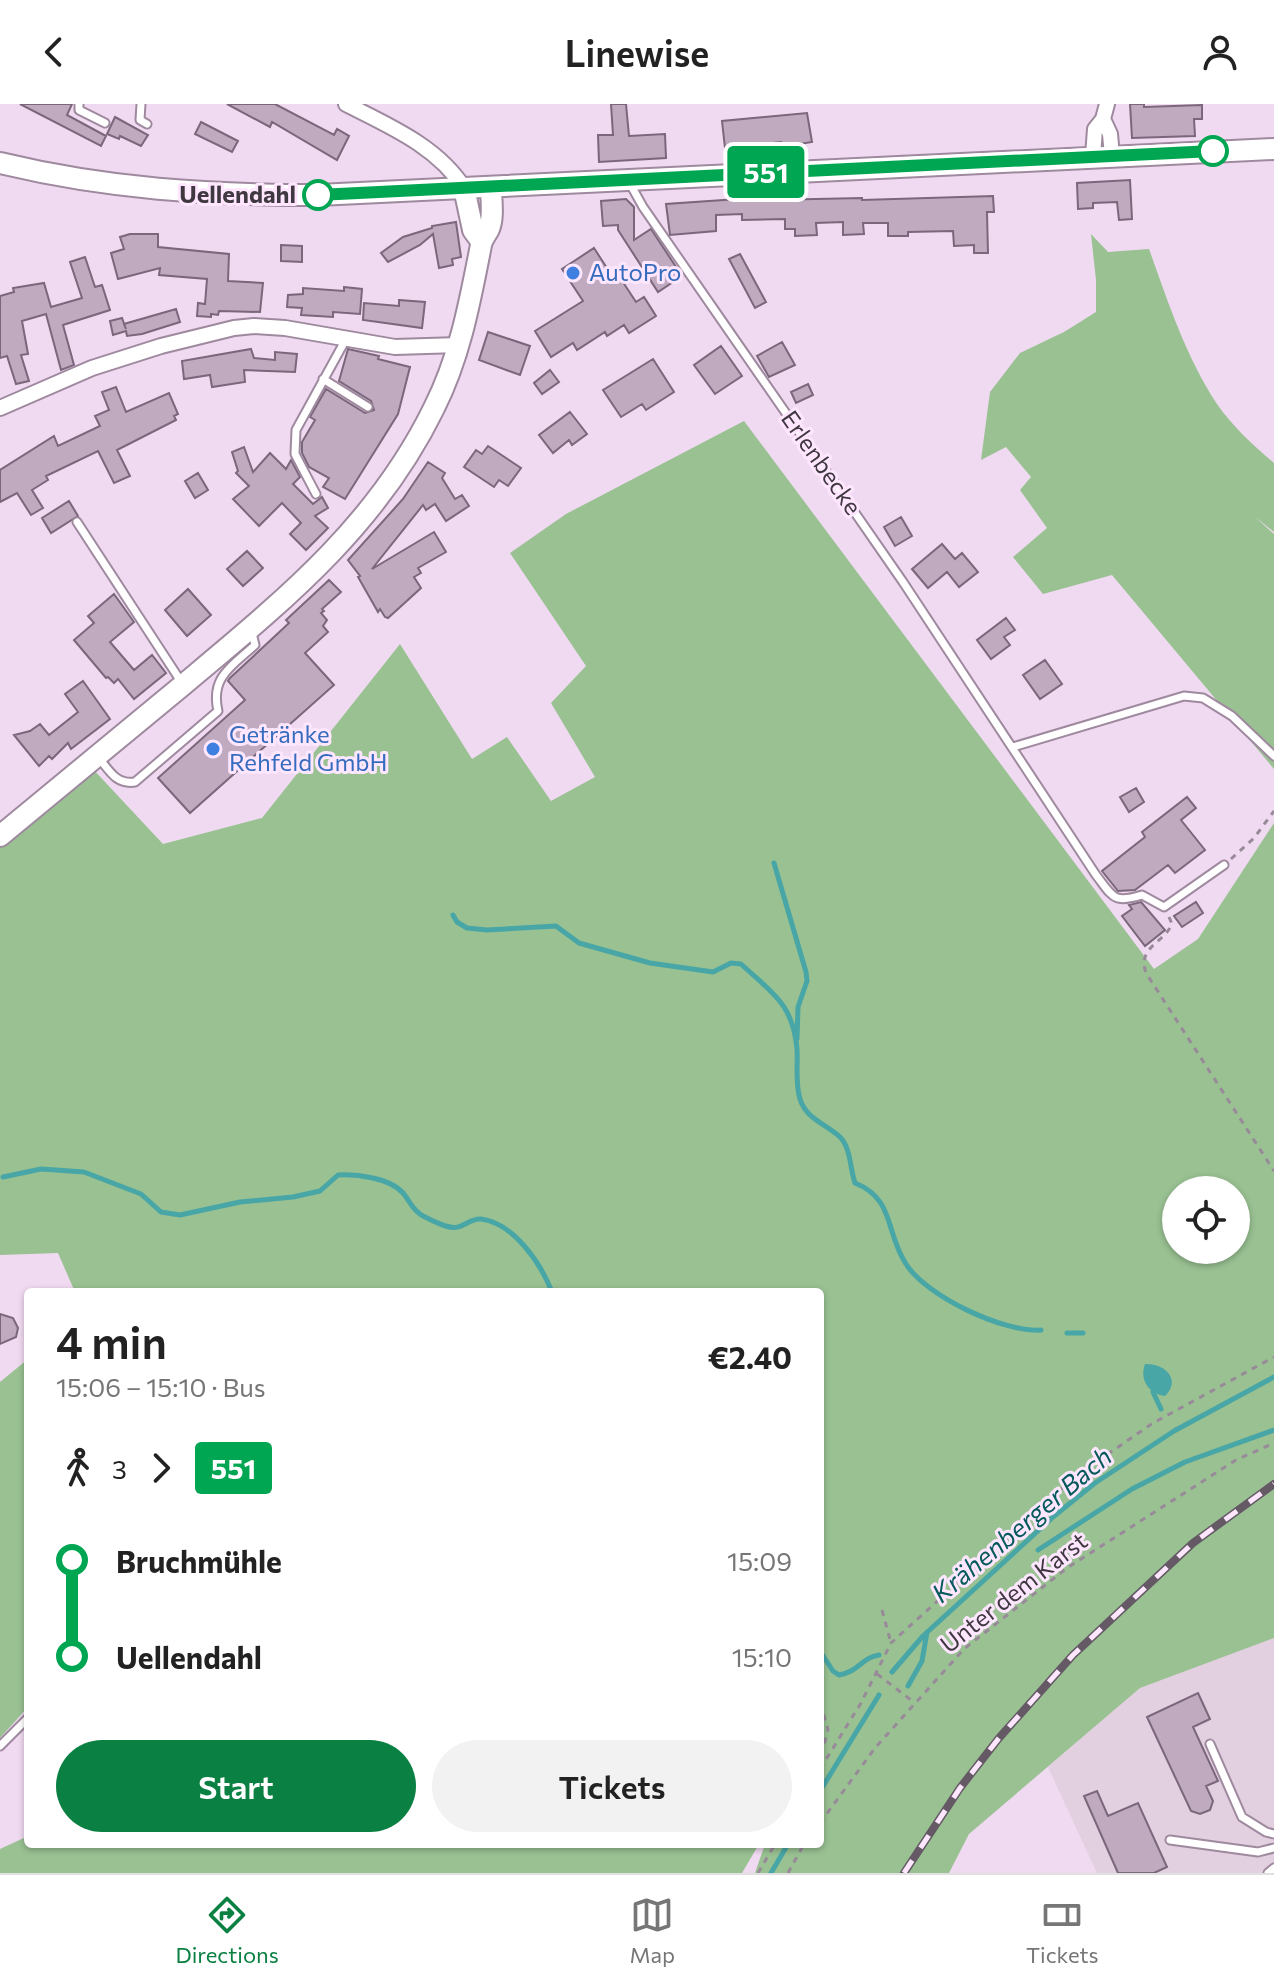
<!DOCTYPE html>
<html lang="en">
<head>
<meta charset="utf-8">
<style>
	body { margin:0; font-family:Commissioner,sans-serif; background:#f2f2f2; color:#222; height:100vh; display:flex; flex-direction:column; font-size:30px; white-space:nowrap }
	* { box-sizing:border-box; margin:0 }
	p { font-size:26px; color:#767676 }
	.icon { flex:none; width:44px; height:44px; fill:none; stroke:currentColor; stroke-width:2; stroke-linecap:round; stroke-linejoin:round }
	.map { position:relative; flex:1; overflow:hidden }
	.panel { position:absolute; left:24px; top:1184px; width:800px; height:560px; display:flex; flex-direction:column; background:#fff; border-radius:8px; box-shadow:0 2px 6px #0004 }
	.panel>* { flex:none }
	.badge { padding:0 16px; border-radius:6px; font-size:28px; line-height:52px }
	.tools { position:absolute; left:1162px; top:1072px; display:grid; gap:16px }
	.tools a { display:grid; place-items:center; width:88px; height:88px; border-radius:50%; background:#fff; box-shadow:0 2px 6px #0004; font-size:40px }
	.map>.badge { position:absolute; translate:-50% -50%; box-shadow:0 0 0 4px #fff }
	.legs { display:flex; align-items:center; gap:12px; height:88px; padding:0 32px; font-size:26px }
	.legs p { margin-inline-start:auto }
	.summary { display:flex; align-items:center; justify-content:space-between; height:136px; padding:0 32px }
	h1 { font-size:44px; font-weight:600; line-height:60px }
	.action { display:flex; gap:16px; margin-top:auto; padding:16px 32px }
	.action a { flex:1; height:92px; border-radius:48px; background:#0b8043; color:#fff; font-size:32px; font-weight:600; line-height:92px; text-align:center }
	.action a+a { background:#f2f2f2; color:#222 }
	ul { padding:0 32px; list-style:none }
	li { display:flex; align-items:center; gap:28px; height:96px; font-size:30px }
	li i { display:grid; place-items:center; width:12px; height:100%; margin:0 10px; background:currentColor }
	li i::after { content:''; width:20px; height:20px; margin:-10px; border:6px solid; border-radius:50%; background:#fff }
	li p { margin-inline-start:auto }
	li:first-child i { background:linear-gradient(#0000 50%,currentColor 0) }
	li:last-child i { background:linear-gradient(currentColor 50%,#0000 0) }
	header { display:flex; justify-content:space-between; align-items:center; height:104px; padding:0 32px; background:#fff; font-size:36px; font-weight:600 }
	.tabs { display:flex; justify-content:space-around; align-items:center; height:112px; border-top:2px solid #e0e0e0; background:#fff; font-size:22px; color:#767676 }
	.tabs a { display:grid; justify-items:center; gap:4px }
	.tabs .current { color:#0b8043 }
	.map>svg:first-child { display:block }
</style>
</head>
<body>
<header><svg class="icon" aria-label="back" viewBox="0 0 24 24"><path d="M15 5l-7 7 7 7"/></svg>Linewise<svg class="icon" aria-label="person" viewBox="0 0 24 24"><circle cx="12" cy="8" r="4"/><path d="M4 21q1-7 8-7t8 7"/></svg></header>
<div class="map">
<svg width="1274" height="1769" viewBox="0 0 1274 1769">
	<rect width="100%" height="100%" fill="#f0daf1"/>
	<!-- industrial -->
	<path fill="#e2cfdf" d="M1274,1534v235h-177l-49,-106 92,-79z"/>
	<!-- green -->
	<path fill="#99c192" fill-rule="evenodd" d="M1091,130l17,18 41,-3c19,53 37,108 68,155 15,22 37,42 57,59v69l-20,-16 20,18v235l-162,-194 -69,19 -30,-37 34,-29 -27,-38 11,-13 -25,-30 -25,13 9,-68 30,-39 44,-21 32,-20v-32z
		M744,317l410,548 44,-30 76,-116v815l-134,50 -171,146 -20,39h-194l10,-29h55v-552h-745l-17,-39 -58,2v-410l91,-78 72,77 99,-26 138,-174 72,115 35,-22 44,64 44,-24 -44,-74 35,-37 -76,-113 56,-39zM1176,1086h60v60h-60z
		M28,1255v226h-2l-1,27 3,13v82l-28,31v-356z
		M28,1732v8h731l-17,29h-742v-24z"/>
	<!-- water -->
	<path fill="#49a6a6" d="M1145,1260c19,-1 37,15 20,32 -16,-2 -26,-16 -20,-32z"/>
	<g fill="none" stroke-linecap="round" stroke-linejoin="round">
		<!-- stream -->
		<path stroke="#49a6a6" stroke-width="5" d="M774,759l32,109 1,9 -9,26 -1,32
			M453,811l4,7 10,6 20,2 69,-4 23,17 71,20 63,9 18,-9 10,1c30,28 52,39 56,85 1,16 -2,34 3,50 6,20 26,25 40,38 11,11 10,32 15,46 40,16 30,49 51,81 20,32 98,69 135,66
			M3,1073l38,-8 43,3 57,22 20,18 19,3 60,-13 53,-5 27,-6 18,-16c19,-1 52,3 65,18 7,8 9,17 20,23 8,4 26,14 35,11 8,-2 14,-9 23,-8 33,4 60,45 71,73
			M1067,1229h16
			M1153,1288l8,17
			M1038,1446l94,-61 53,-27 89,-32
			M820,1547l13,20 6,4c21,-4 22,-17 40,-20
			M892,1568l31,-36 130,-119 42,-34 79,-52 100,-54
			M908,1582l14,-25 5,-29
			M820,1687l59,-96
			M771,1769l17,-29"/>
	</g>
	<!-- building -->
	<path fill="#bfaabf" stroke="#7a677b" stroke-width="2" d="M20,0h52l-5,11 39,21 -5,10z
		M227,0h48l59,31 3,-6 12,7 -12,24 -65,-38 -2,5z
		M611,0h15l3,32 36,-2 1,24 -67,4 -1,-27h15z
		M1130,0h14v3l58,-2v14h-8l1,17 -63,2z
		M807,9l5,29 -31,5v-5l-56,6 -3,-27z
		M115,13l33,18 -7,11 -21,-10 -1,3 -12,-5z
		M201,18l37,19 -6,11 -37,-18z
		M1130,76l2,39 -13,1 -2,-18 -24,1v5l-15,1 -1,-26z
		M993,92l1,16h-7l1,41h-14v-8l-20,1 -1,-15 -45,1v4h-20v-13h-25l1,11 -21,1v-13l-27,1 1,12 -22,1v-7h-10v-10l-43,1v-6l-26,1v16l-46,4 -4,-31 103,-7v3l93,-2v2z
		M626,95l8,8v33l17,-11 31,47 -24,16 -40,-62v-5l-15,1 -2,-25z
		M456,118l5,35 -9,2 1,6 -14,3 -6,-34 -13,11 -32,17 -7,-9 22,-16 29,-9v-2z
		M130,130h28v13l71,7 -1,27 35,2 -3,29 -41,-1 -1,4 -7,-1v3l-14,-1 1,-13 7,1 2,-25 -48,-4 1,-7 -42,11 -7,-26 13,-4 -4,-12z
		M281,141l21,1v16l-21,-1z
		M594,144l20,31 5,-3 17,26 8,-5 12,19 -27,17 -5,-8 -17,11 -2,-4 -28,18 -4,-7 -22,14 -16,-26 48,-30 -21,-32z
		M740,150l26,48 -11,6 -26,-49z
		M85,153l10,30 7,-2 8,25 -47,15 11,40 -13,5 -15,-56 -24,7 6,33 -7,1 8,26 -13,3 -9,-28 -7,2v-62l14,-4 -1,-4 31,-5 7,24 31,-9 -12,-36z
		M344,183l18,2 -2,25 -27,-2v5l-32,-2 1,-7 -15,-1 1,-12 15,-1v-6l41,3z
		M399,196l26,2 -3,26 -59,-8 1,-17 35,3z
		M176,205l4,13 -38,12 -15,2 -1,-5 -13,4 -3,-14 12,-3 4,11 -2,-5z
		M488,228l42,14 -10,29 -41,-15z
		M782,238l13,23 -26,12 -12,-21z
		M721,242l21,30 -27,18 -21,-29z
		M251,245l3,9 21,2v-8l22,2 -2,18 -51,-2 1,12 -33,5 -2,-12 -26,4 -2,-18z
		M348,245l31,7 -1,3 32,8 -12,47 -53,85 -22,-12 6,-9 -20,-11 -7,-14v-11l13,-22 -5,-3 16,-28 39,24 9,-3 -3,-9 -32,-20z
		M653,255l21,33 -28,18 -4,-6 -21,13 -18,-27z
		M550,266l9,12 -17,12 -8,-11z
		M808,280l5,11 -17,8 -5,-11z
		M116,283l10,25 43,-19 9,21 -4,2 2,4 -59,30 13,26 -16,7 -16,-32 -52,25 2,4 -16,10 11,18 -12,7 -14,-22 -17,9v-32l54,-34 4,10 42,-20 -5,-10 14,-6 -7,-18z
		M570,308l17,22 -15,11 -3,-5 -16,13 -14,-18z
		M488,342l33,22 -13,18 -9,-6 -5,7 -30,-20 12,-17 6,4z
		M244,343l9,25 17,-19 16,16 5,-9 9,17 -7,7 20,20 9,-7 6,11 -13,8 13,12 -22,22 -16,-16 11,-11 -19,-20 -23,23 -26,-27 16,-13 -13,-13 2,-2 -6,-19z
		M428,358l17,11 -3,5 13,21 7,-4 7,11 -23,15 -11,-17 -9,6 -3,-5 -51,64 62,-37 12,20 -28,16 3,5 -7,4 7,11 -33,30 -3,-1 -5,-8 -2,3 -20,-35 2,-1 -12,-16 55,-61z
		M198,369l10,17 -13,8 -10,-17z
		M69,397l9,15 -27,17 -9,-15z
		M901,413l11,19 -17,10 -11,-19z
		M942,440l13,15 7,-6 16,19 -19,15 -12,-15 -19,16 -16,-19z
		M247,447l16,17 -20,18 -16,-17z
		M329,476l12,12 -19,17 2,2 -3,2 6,7 -4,6 5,6 -23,21 29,32 -144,128 -32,-35 87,-78 -17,-19 2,-3 59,-55 -3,-3z
		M188,485l23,26 -24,21 -22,-26z
		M114,490l20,28 -24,20 24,28 18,-15 14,18 -32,26 -16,-20 -4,4 -6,-6 -2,1 -32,-38 20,-17 -6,-7z
		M1006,514l9,12 -11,7 6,8 -19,14 -14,-19z
		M1045,556l17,24 -22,15 -17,-24z
		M83,577l27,38 -39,30 -3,-6 -16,16 -3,-3 -10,10 -25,-31 16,-4 10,-7 9,11 29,-23 -13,-18z
		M1136,684l8,14 -15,10 -9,-15z
		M1187,693l9,11 -15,12 24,30 -30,23 -7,-8 -33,25 -17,1 -16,-20 43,-34 -3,-5z
		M1141,798l24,28 -20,16 -23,-30 10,-7 -3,-4z
		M1196,798l7,11 -21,14 -8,-11z
		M0,1210l13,4 5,10 -2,9 -16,7z
		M1198,1589l12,26 -17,8 25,54 -12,5 7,15 -3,9 -10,4 -9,-3 -44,-94z
		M1097,1687l11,25 30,-13 29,64 -13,6h-36l-34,-77z"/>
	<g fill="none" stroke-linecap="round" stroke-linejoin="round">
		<!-- lane casing -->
		<g stroke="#9e899e" stroke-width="11">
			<path id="lane" d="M79,0v6l26,13
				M141,0l-1,16 7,4
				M629,78l14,25 260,375 193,293c17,22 17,29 46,20l22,12 60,-42
				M323,275l45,28
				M316,390l-21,-40 1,-24 50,-91
				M77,418l105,161
				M1013,643l171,-51 19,2 29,18 42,40
				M99,654c10,12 17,27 36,24l83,-71c-8,-34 14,-45 37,-66l-4,-16
				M1210,1640l32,73 24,15 8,2
				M0,1642l28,-28
				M1170,1736l88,12 16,-4
				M1268,1769l6,-5"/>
		</g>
		<!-- street casing -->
		<g stroke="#9e899e" stroke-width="18">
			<path id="street" d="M346,0c43,22 91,42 118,84
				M1103,15l7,15 2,22
				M1093,52l2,-27 8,-10 4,-15
				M0,304l92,-40 69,-22 73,-18 20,-2 31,2 110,19 64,-2"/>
		</g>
		<!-- secondary casing -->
		<g stroke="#9e899e" stroke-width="24">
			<path id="secondary" d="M0,59c108,26 208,32 318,32l956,-46
				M464,84l9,42 8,11
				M0,732c61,-50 122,-101 183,-151 99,-83 193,-158 251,-277 26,-51 36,-107 47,-163 1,-6 5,-10 8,-16 5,-12 2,-29 2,-42"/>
		</g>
		<!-- path -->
		<path stroke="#998a9a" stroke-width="3" stroke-dasharray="6 6" stroke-linecap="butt" d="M1231,755l23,-21 20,-27
			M1169,813l3,7c-9,20 -35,23 -26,49l128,198
			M882,1506l9,33
			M877,1570l38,29
			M820,1599l8,26 -8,31
			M820,1665l41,-66 30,-60 185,-167 77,-53 121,-66
			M820,1719l55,-75 89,-99 103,-81 169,-108 38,-17
			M758,1769l17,-29
			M788,1769l16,-29"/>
		<!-- lane -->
		<use href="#lane" stroke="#fff" stroke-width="7"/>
		<!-- street -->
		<use href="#street" stroke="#fff" stroke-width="14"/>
		<!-- secondary -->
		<use href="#secondary" stroke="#fff" stroke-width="20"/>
		<!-- rail casing -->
		<g stroke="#645965" stroke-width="8">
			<path id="rail" d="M904,1769l56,-85 39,-50 74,-83 120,-112 81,-59"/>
		</g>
		<!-- rail -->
		<use href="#rail" stroke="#fee7fe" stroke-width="5" stroke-dasharray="15" stroke-linecap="butt"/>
	</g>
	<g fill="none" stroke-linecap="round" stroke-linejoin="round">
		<!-- line-1 casing -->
		<g stroke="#fff" stroke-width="18">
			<path id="line-1" d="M318,91l895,-44"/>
		</g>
		<!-- line-1 -->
		<use href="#line-1" stroke="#00a651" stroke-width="12"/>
	</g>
	<!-- markers -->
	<g fill="#fff" stroke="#00a651" stroke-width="4">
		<circle cx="1213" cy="47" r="14"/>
		<circle cx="318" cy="91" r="14"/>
	</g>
	<g fill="#3f7fe0" stroke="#fee7fe" stroke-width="3">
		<circle cx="573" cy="169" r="8"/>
		<circle cx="213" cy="645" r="8"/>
	</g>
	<g text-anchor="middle" stroke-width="6" stroke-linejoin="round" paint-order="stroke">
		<!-- stop labels -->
		<g font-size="24" font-weight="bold" fill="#403841" stroke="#fee7fe" text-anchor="end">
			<text x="296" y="99">Uellendahl</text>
		</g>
		<!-- shop labels -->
		<g font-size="24" fill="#366cbe" stroke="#fee7fe" text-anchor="start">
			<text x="589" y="177">AutoPro</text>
			<text x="229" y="639">Getränke<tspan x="229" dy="28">Rehfeld GmbH</tspan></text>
		</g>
		<!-- street labels -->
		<g font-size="24" fill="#403841" stroke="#fee7fe">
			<text transform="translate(821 359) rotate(55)" y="8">Erlenbecke</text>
			<text transform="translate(1014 1489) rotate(-38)" y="8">Unter dem Karst</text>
		</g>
		<!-- water labels -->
		<g font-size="26" font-style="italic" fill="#04595a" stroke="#fee7fe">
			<text transform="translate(1022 1421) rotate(-40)" y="9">Krähenberger Bach</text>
		</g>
	</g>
</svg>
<div class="tools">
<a><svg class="icon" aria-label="locate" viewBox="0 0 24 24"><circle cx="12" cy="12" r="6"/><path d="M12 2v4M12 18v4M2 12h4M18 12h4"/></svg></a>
</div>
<b class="badge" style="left:766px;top:68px;background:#00a651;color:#fff">551</b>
<section class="panel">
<div class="summary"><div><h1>4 min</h1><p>15:06 – 15:10 · Bus</p></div><b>€2.40</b></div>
<div class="legs"><svg class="icon" aria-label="walk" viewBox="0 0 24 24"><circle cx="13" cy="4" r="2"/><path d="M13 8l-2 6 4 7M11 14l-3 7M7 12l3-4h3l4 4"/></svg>3<svg class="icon" aria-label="forward" viewBox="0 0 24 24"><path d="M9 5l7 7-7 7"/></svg><b class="badge" style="background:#00a651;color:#fff">551</b></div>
<ul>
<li><i style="color:#00a651"></i><b>Bruchmühle</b><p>15:09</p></li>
<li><i style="color:#00a651"></i><b>Uellendahl</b><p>15:10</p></li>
</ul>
<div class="action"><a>Start</a><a>Tickets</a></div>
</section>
</div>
<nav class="tabs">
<a class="current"><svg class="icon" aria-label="directions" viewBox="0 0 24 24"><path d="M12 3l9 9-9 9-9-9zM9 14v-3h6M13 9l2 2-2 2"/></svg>Directions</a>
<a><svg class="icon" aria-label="map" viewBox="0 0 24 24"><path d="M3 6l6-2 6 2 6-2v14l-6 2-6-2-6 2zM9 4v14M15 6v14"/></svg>Map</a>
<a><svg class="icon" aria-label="tickets" viewBox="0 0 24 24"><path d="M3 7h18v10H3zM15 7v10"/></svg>Tickets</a>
</nav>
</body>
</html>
